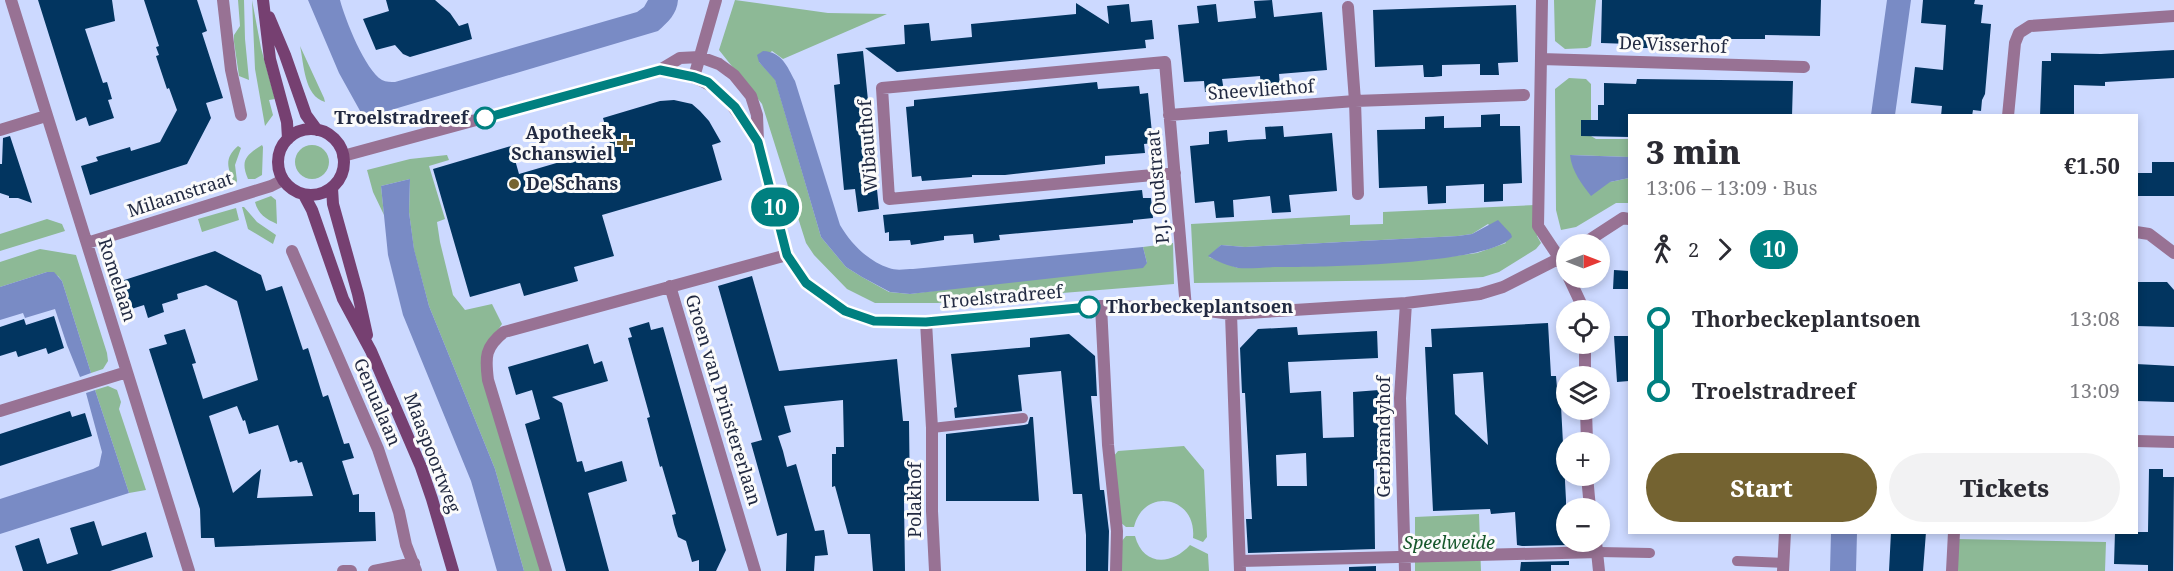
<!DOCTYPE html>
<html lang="en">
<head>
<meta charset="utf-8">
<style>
	body { margin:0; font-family:"Noto Serif",serif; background:#f2f2f3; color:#2b2b33; height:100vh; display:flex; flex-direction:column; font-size:22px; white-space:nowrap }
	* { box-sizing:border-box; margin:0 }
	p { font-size:20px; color:#7c7c81 }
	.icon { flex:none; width:33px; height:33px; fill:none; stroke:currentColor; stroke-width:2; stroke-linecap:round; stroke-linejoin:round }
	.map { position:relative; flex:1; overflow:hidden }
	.panel { position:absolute; left:1628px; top:114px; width:510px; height:420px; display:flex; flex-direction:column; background:#fff; border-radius:0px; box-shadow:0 3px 9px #0003 }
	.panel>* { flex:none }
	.badge { padding:0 12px; border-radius:20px; font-size:21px; line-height:39px }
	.needle { width:39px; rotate:90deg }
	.tools { position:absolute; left:1556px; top:234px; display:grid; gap:12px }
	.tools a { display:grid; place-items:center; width:54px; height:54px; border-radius:50%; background:#fff; box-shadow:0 3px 9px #0003; font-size:30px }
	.map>.badge { position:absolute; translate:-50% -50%; box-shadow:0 0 0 3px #fff }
	.legs { display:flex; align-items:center; gap:9px; height:66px; padding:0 18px; font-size:20px }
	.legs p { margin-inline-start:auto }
	.overview { display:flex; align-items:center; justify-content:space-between; height:102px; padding:0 18px }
	h1 { font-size:33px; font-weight:800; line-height:45px }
	.cta { display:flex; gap:12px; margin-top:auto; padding:12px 18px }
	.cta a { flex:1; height:69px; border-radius:36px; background:#746331; color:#fff; font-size:24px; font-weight:800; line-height:69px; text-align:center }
	.cta a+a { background:#f2f2f3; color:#2b2b33 }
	ul { padding:0 18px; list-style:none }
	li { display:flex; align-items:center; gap:21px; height:72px; font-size:22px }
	li i { display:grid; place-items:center; width:9px; height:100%; margin:0 8px; background:currentColor }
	li i::after { content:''; width:15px; height:15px; margin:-8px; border:4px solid; border-radius:50%; background:#fff }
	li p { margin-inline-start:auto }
	li:first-child i { background:linear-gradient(#0000 50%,currentColor 0) }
	li:last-child i { background:linear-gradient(currentColor 50%,#0000 0) }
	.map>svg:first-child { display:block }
</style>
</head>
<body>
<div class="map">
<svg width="2174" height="571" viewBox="0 0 2174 571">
	<rect width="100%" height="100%" fill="#ccd9ff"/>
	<!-- green -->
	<path fill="#8db996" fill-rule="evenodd" d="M238,0h6l1,39 4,41 -10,-4 -5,-34v-7l6,-9z
		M252,0l9,48 14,51 -6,1 4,15 -8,11 -10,-57z
		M735,0l93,13 59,1 -104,45 -11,-8 -13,11 16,17 46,158 25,30 16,10 27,15 21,2 237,-31 -4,-16 30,-4 1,41 -236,19h-63l-28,-14 -33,-34 -8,-12 -44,-139 -43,-54z
		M1554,0h42l-5,46 -4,2 -22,1 -10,-8z
		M300,46l24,52 1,4c-21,-6 -21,-38 -25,-56z
		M1569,78l17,1 5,5v52l5,3h33v18l-58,-2 39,27 19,-4v25h-13l-40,24 -15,3 -5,-20 -1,-121z
		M295 162a17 17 0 1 1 34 0a17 17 0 1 1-34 0Z
		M262,145l1,2 -1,28 -7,4h-7c-8,-19 -2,-24 14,-34z
		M238,146l3,2 -6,17 2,16 -2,4c-7,-16 -12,-26 3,-39z
		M447,155l2,5 -20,6 16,53 -8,3 3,20 13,53 12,15 27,-6 10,20 -6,9 -11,24 58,214h-19l-29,-102 -66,-163 -15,-56 -5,-38 1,-33 -29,7 3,29 -11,-23 -6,-22 43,-11z
		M225,175l4,12 -38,12 -3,-12z
		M271,196l5,4 1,24c-11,-5 -19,-10 -22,-22z
		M1535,205l2,31 4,7 -5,6 -37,23 -16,5 -61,3 -228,3 -3,-59 159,-9v10l33,-1v-12zM1488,224l18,19 -29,10 -53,7 -186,8 -29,-11 12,-12 24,2 213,-11 14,-2z
		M242,207h2l13,15 19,13 -3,9 -25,-15z
		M236,208l3,12 -37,12 -4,-13z
		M47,219l15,5 3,7 -65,20v-17z
		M40,249l36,6 31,98 1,8 -5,8 -12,4 -29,-92 -4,-5 -11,-4 -47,15v-25z
		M108,386l9,4 4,12 -2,7 27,81 -17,3 -34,-103z
		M1184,446l20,24 3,67 -4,5 -10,-4c4,-42 -49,-52 -59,-11h-8l-6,-5 -7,-65 5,-6z
		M1479,514l2,57h-66v-54z
		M1126,536h9c8,30 36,30 55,9l18,9 1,17h-89l1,-29z
		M1956,539l150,3 -1,29h-151z"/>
	<!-- water -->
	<path fill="#798bc5" d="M308,0h32c5,19 25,70 42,80 4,2 9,2 13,2l242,-70 7,-5 4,-7h30c-1,14 -10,22 -20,31l-294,87 -25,-45z
		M1887,0h24l-16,115h-24z
		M763,51c19,1 24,15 32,30l45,144c11,19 28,36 49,43 7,3 17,1 24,1l230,-22 4,16 -4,5 -233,26 -20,-2 -28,-15 -16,-10 -25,-30 -46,-157 -16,-18 -2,-7z
		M1570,155l59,2v21l-19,4 -19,14c-9,-12 -19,-24 -21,-41z
		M410,179l-1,33 5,37 15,57 66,163 29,102h-27l-26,-90 -68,-166 -15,-60 -7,-69z
		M1498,220l13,14 1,3c-24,28 -191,30 -233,30 -13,0 -28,2 -41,1 -9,-2 -22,-7 -30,-12l13,-11 24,2 213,-11 14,-2z
		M47,272h7l8,9 29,92 -11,4 -13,-32 -12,-36 -30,9 -2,-5 -23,7v-33z
		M95,390l34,103 -129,41v-35l93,-30 6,-3 3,-14 -16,-59z
		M1831,533h26l-1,38h-26z"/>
	<!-- building -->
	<path fill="#023560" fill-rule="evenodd" d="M38,0h74l3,21 -30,8 18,54 4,-1 5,17 -4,1 6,18 -25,8 -3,-9 -10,4z
		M144,0h53l10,31 -5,2 21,65 -17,5 5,15 -24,46 -97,31 -9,-29 17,-5 -2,-4 34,-10 1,4 29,-9 17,-32 -8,-22 -2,1 -11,-33 3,-1 -3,-8 3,-1z
		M386,0h49l15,13 9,13 9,-3 4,16 -62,18 -7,-3 -8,-9 -19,5 -13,-31 26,-8z
		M1272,0l2,17 48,-5 5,58 -48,4 1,12 -19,1 -1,-11 -38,3 2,12 -19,1 -1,-11 -20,1 -6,-57 21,-2 -2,-17 19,-2 2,18 38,-4 -2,-17z
		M1602,0h219l-1,36 -55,-1v4h-98v5h-19v4h-13l-4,-4 -30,-1z
		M1923,0h52l-1,4 9,1 -2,18 10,1 -6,70 -3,6 -1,11 -8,-1 -1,6h-31l1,-10 -31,-3 4,-36 28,3 3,-45 -25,-2z
		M1076,3l33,21 -2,-18 22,-2 2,18 21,-2 2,19 -9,1 1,8 -249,24 -32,-24 40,-4 -1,-19 25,-2 2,18 41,-4 -1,-13 105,-10z
		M1516,5l2,57 -20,1 1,12h-19v-11l-38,1v11l-9,1h-9l-1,-12 -48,2 -2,-57z
		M2174,50v28l-69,4v4l-31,-1v31h-34l2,-55h9v-8l50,1z
		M863,51l16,158 -21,3 -3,-23 -11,1 -10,-105 6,-1 -3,-30z
		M1637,79l156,2 -1,35h-163v21l-48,-1v-16h17v-15h6v-22l32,1z
		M1097,82l1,7 41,-3 1,8 8,-1 5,50 -9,1 1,9 -40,3v8l-100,11h-33v2l-50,4 -1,-5 -9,1 -6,-70 8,-1v-6z
		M674,100l18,4 8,7 9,10 12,21 -9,3 10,35 -120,35 12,41 -40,11 4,14 -54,15 -4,-13 -50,14 -37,-128 78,-23 8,28 92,-27 -8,-29 57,-17z
		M1500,114v12h20l2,57 -19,1v17l-19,1v-18l-38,2v17l-18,1 -1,-18 -48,2 -2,-58 48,-1v-12l19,-1v12l37,-1v-12z
		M1283,126l1,11 48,-4 5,58 -48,4 2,17 -19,1 -2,-17 -37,4 1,17 -18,1 -2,-17 -19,2 -5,-57 19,-2v-12l18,-2 1,12 19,-2 19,-1 -1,-12z
		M10,136l22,67 -14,-5h-9v-2l-9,-3v-29h2l1,-26z
		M2152,162h22v34h-38v-23h16z
		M1142,190l1,8h8l2,20 -20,2v3l-134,12 1,5 -26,3 -1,-9 -29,2v4l-33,5 -1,-5 -21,1v-9l-4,1 -2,-18z
		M215,251l46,24 5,16 16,-5 21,64 5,-2 15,49 5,-2 16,49 5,-1 5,15 -12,3 11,34 6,-1v18h16l1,29 -161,6 -1,-9h-13l-1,-29 -51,-160 18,-5 -3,-9 21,-6 11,34 -4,1 11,35 55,-19 -21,-79 -31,-16 -29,9 1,5 -16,5 2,8 -16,6 -4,-13 -22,7 -5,-17 5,-2 -4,-11zM237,406l6,15 2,-1 4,14 29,-9 12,37 7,-2 1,3 4,-1 11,34 -56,2 4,-29 -28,24 -24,-77z
		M1614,270l15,1v18h-16z
		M752,276l27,95 118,-12 6,62h6l1,81h-6l1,69h-32l-3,-37h-22l-13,-48 -3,1v-33h4v-7h8l-1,-47 -59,6 7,26 -13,4 5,15 4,16 9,-3 19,67 9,-1 4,25 -13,1 -1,15h-28l1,-38 -10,3 -26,-93 11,-3 -44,-154z
		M2136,282h31l7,8v37l-38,-1z
		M54,316l10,32 -16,6 -2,-6 -28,9 -2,-6 -16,5v-29l24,-8 2,6z
		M649,322l2,8 12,-3 63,223 -10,21h-17v-11l-7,2 -6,-21 -8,-4 -4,-13 -2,-9 4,-1 -14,-48 -2,1 -13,-49 3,-1 -22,-79 4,-1 -3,-9z
		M1548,323l3,53h5l1,12 3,-1 6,113v42h2v3l-46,1 -5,-1 -2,-33 -24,2 -1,-5 -57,2 -8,-164h7l-1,-18zM1483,372l5,73 -33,-31 -2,-40z
		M1297,327l1,8 79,-4 1,27 -90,4 2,31 31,-2 2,47 31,-1 -1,-45 26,-2 2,79h-7l1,80 -127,4 -2,-34h6l-7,-126h-3l-2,-45 18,-19zM1306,453l1,33h-30l-1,-31z
		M1069,334l26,22 2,40h-6l9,94h4l5,41 -1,40h-22v-36l-4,-41h-9l-12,-123 -43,4 4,36 -67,7 -1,-10 3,-1 -6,-53 79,-7v-9z
		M1614,336h15v45l-12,1z
		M588,344l6,20 8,-3 6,20 -56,16 10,6 15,59 5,-1 3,11 37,-11 5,20 -39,12 21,78h-43l-41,-147 15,-5 -8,-29 -16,5 -8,-28z
		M2136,364l38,2v36l-38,-1z
		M70,411l2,6 13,-4 7,23 -92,30v-32z
		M1030,417h3l6,84h-93v-67l78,-9 4,-1z
		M2149,469h14v8h11l-1,94h-25v-6l-34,-1 1,-32h33z
		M94,521l8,25 44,-14 7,25 -43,14h-87l-8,-25 24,-8 8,26 31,-10 -8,-26z
		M1891,532h35l-3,39h-34z
		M1569,561v4h-18v6h-31l1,-9z
		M1376,566v5h-27v-4z"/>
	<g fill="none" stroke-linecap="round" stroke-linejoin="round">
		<!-- lane -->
		<path stroke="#987294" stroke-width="10" d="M932,428l91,-10
			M1599,552l51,1
			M1737,561l46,2"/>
		<!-- street -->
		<path stroke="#987294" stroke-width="12" d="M11,0l178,571
			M223,0l8,70 10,45
			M1542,0l-4,226 22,33 6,13
			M1348,7l7,94 3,93
			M1541,59l263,8
			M660,70c60,8 66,27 98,72
			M694,77l22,-77
			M1169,115l186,-14 169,-6
			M2008,116l7,-73 4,-10 11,-7 144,-10
			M0,130l46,-14
			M343,156l317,-86 20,-12 20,-1 19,7 15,11 17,21 6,19 1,27 29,113 18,28 40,28 29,10 52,1 175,-16 85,2 45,6 175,-11 74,-9 23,-7 63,-32
			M1175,173l-286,26 -7,-111 283,-26 21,246
			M2136,232l13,2 25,19
			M87,243l184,-57 12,-6
			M1583,244l40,-26 6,1
			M292,251l86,198 21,63 7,33 10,26
			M1569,278l15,32
			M670,286l85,285
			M1101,306l7,139 9,86 -1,40
			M1231,314l9,257
			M926,322l6,106v83l3,60
			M1585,344v32
			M1586,410l1,32
			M0,411l127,-39
			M2136,441l38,1
			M1587,476l3,32
			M1596,542l3,29
			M1240,561l359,-9
			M343,571h8
			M374,571l40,-8
			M546,571l-58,-191c-3,-23 -3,-33 16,-48l283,-77
			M1405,571l-5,-173 6,-95
			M1783,571l2,-39
			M1952,571l2,-39"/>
		<!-- secondary -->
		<path stroke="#764071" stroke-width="12" d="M263,0l7,59 17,63 1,17
			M269,17l16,38 21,60 11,15
			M278 162a33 33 0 1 1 66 0a33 33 0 1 1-66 0Z
			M332,188l1,16 25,90 9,41
			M304,195l8,15 31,89 28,52 50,116 11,32 21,72"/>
	</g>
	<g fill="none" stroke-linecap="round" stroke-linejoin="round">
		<!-- line-1 casing -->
		<g stroke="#fff" stroke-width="14">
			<path id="line-1" d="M485,118l175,-48 34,7 14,5 27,25 23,35 29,113 19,28 39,28 29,10 52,1 163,-15"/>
		</g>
		<!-- line-1 -->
		<use href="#line-1" stroke="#008080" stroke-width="9"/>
	</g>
	<!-- markers -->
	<g fill="#fff" stroke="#008080" stroke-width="3">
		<circle cx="485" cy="118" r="10"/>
		<circle cx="1089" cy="307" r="10"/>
	</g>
	<g fill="#746331" stroke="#fbfbfb" stroke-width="2">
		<path d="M622 134h6v6h6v6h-6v6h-6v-6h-6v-6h6z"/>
		<circle cx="514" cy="184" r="6"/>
	</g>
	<g text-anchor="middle" stroke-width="6" stroke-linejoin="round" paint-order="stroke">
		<!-- street labels -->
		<g font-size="18" fill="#222a42" stroke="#fbfbfb">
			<text transform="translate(1673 45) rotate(2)" y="6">De Visserhof</text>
			<text transform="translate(1261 90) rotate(-4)" y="6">Sneevliethof</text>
			<text transform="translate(868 146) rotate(-94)" y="6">Wibauthof</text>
			<text transform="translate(1158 187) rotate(-95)" y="6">P.J. Oudstraat</text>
			<text transform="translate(180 195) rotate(-18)" y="6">Milaanstraat</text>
			<text transform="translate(117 280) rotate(72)" y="6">Romelaan</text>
			<text transform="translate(1001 297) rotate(-5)" y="6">Troelstradreef</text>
			<text transform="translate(723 400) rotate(73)" y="6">Groen van Prinstererlaan</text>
			<text transform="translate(377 402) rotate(67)" y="6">Genualaan</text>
			<text transform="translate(1384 437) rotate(-90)" y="6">Gerbrandyhof</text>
			<text transform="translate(432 453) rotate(69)" y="6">Maaspoortweg</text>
			<text transform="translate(915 500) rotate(-90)" y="6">Polakhof</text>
		</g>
		<!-- stop labels -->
		<g font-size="18" font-weight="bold" fill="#222a42" stroke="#fbfbfb" text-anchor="end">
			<text x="468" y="124">Troelstradreef</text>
			<text x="1106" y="313" text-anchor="start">Thorbeckeplantsoen</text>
		</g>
		<!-- poi labels -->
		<g font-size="18" font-weight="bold" fill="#222a42" stroke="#fbfbfb" text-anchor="end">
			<text x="613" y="139">Apotheek<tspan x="613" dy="21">Schanswiel</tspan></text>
			<text x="526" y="190" text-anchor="start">De Schans</text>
		</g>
		<!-- park labels -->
		<g font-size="18" font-style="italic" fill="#17582d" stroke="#fbfbfb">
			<text x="1449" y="549">Speelweide</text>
		</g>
	</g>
</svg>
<div class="tools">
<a><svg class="needle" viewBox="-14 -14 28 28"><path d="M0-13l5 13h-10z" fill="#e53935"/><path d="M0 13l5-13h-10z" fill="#7c7c81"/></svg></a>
<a><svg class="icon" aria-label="locate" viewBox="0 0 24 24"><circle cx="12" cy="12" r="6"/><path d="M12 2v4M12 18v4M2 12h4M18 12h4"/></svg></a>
<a><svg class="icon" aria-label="layers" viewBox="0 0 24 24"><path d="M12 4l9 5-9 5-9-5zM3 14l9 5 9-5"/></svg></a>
<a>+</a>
<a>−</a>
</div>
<b class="badge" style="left:775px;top:207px;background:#008080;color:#fff">10</b>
<section class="panel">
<div class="overview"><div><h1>3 min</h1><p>13:06 – 13:09 · Bus</p></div><b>€1.50</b></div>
<div class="legs"><svg class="icon" aria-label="walk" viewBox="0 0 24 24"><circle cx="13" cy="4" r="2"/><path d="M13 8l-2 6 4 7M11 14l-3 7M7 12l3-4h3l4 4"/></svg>2<svg class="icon" aria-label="forward" viewBox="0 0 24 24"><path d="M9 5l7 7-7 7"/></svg><b class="badge" style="background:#008080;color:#fff">10</b></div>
<ul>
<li><i style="color:#008080"></i><b>Thorbeckeplantsoen</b><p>13:08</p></li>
<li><i style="color:#008080"></i><b>Troelstradreef</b><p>13:09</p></li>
</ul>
<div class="cta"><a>Start</a><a>Tickets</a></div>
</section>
</div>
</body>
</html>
